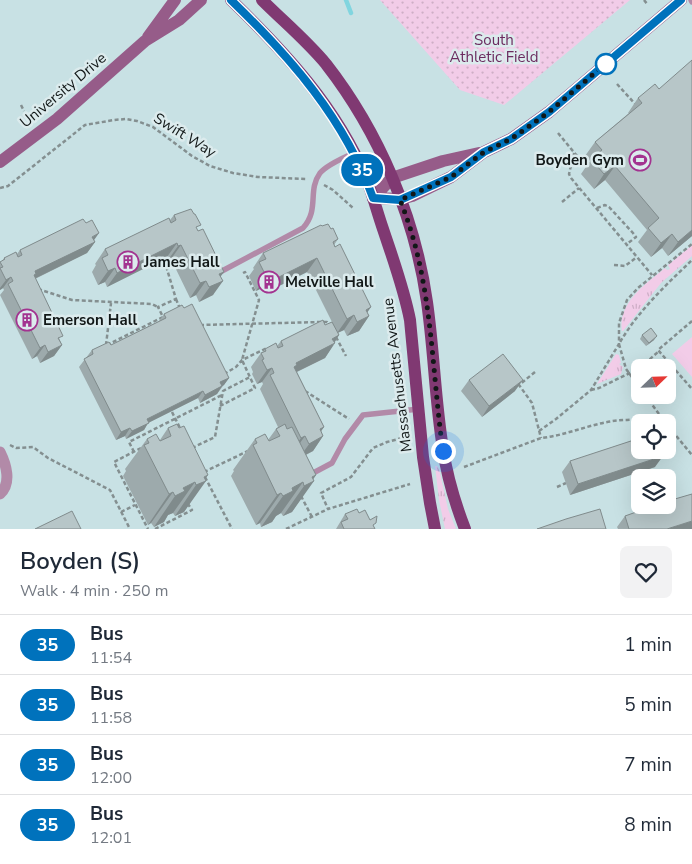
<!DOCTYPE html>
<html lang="en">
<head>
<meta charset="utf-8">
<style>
	body { margin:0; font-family:"Nunito Sans",sans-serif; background:#f2f2f3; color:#1f2937; height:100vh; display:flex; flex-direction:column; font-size:19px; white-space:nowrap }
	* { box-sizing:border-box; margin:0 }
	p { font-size:16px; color:#747a83 }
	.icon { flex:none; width:28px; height:28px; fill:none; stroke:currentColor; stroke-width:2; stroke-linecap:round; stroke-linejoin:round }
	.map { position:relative; height:529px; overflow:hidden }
	.sheet { display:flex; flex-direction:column; background:#fff; flex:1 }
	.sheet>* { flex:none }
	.badge { padding:0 10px; border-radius:16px; font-size:18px; line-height:32px }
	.needle { width:32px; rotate:67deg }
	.tools { position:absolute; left:631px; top:359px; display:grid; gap:10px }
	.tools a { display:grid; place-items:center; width:45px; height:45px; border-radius:8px; background:#fff; box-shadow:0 5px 20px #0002; font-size:25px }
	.you { position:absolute; width:25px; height:25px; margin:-12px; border:4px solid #fff; border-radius:50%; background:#1a73e8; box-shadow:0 0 0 8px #1a73e833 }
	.map>.badge { position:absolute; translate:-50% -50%; box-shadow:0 0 0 2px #fff }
	.round { display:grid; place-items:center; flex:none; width:52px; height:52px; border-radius:8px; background:#f2f2f3 }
	.headline { display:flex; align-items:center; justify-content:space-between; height:85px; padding:0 20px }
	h1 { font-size:24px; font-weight:600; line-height:38px }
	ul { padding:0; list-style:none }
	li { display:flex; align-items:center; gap:15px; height:60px; padding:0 20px; border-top:1px solid #e0e1e3 }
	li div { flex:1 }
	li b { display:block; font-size:19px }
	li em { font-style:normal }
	li .badge { min-width:55px; font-weight:700; text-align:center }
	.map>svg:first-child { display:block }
</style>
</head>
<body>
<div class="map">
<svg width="692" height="529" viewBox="0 0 692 529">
	<defs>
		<pattern id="grass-tufts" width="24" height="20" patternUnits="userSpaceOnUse" patternTransform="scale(1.25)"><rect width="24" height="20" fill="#f2cce8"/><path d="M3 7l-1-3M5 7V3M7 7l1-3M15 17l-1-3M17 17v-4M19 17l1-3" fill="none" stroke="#ceaec6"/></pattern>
		<pattern id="park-dots" width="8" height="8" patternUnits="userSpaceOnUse" patternTransform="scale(1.25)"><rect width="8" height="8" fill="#f2cce8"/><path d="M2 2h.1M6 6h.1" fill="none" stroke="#ceaec6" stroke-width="1.8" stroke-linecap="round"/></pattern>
	</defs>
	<rect width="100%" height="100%" fill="#dcebed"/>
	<!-- built -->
	<path fill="#c8e1e4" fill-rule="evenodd" d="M0,0h692v529h-692zM640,368h28v27h-28zM640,422h28v28h-28zM640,478h28v27h-28z"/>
	<!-- grass -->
	<path fill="url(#grass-tufts)" d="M692,245v11l-31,27 -38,48h-1c-5,-28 25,-48 43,-63l2,2 3,-1 -2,-4z
		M616,354l3,1 2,8 -2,1 4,3 -2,7 -24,10z
		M435,466h2l2,3 9,40 8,20h-11l-6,-29z"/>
	<!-- park -->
	<path fill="url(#park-dots)" d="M380,0h250l-126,105 -44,-15z"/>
	<!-- pitch -->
	<path fill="#f2cce8" d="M692,337v40l-20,-23z"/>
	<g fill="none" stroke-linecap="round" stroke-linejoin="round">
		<!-- stream -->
		<path stroke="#81d5df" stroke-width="4.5" d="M346,0l5,13"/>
		<!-- path -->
		<path stroke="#848f90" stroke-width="2.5" stroke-dasharray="4 2.5" stroke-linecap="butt" d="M644,0l4,5
			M617,84l19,21
			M21,105l3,6
			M558,133l29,35
			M574,153l-5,21 2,4 81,97
			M324,185l9,5 20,18
			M0,188l8,-2 77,-61 29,-5 12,-1 11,2 16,6 39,29 18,10 23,7 25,4 49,2
			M562,202l17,-14
			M597,208l8,-3 4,2 24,26 3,4 -9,7
			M614,265l11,1 12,-9
			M38,289l34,11 80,4 6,3
			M176,299l4,10
			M692,321l-34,29 34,39
			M200,325l120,-3h7l3,4
			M336,337l10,19
			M106,345l5,-42
			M107,345l56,-28 -5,-10 18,-8 -10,-33 2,-6
			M640,368l19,-17
			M535,372l-16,13 13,18 9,35
			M224,374l12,-7 6,-7 25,-12
			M640,388l-14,-19 -7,-25c18,-32 47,-59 73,-84
			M591,390l8,-2 41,-20
			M305,391l44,28
			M645,395l20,27
			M220,406l35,-18 -13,-28 17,-60 -14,-28 -2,1
			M172,412l9,18
			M668,426l24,29
			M539,431l17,-12 35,-29 28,-46v-21l8,-23 11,-12 54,-44
			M402,438l-15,4 -14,6 -22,29 -30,16 7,16 82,-25
			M10,445l6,3 17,-1 15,11 62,32 20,39
			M141,448l-27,14 34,67
			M192,448l23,-11 8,-46 27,-14
			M134,452l-5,-10 93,-47
			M464,467l77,-29c29,-3 57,-18 86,-18 9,-1 19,1 28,2
			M204,472l44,-21
			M205,477l27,52
			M557,487l9,-4
			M301,496l11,21
			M121,512l14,-7
			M155,529l37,-19 -4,-6
			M286,529l42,-20"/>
		<!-- service -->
		<path stroke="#b28aa8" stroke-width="5.5" d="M691,0l1,2
			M222,271l81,-43c17,-19 4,-37 17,-55 8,-9 23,-15 34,-20
			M315,472l17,-9 13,-24 18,-24 56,-6"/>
		<!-- minor -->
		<path stroke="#b28aa8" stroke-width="11" d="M0,452c6,12 12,31 0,42"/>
		<!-- secondary -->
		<path stroke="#965c89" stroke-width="12" d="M148,37l27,-37
			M0,162l57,-43 88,-78 34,-21 22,-20
			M373,198l28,1 11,-3 39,-19 33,-25 27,-13 38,-27 132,-112
			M373,198l19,-20 51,-17 36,-8"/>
		<!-- primary -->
		<path stroke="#803972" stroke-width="12" d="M231,0c54,52 106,108 135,178 7,17 11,34 17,51 10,30 21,60 27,91l13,137 7,46 5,26
			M262,0c21,21 45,41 64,64 53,68 89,153 101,238 7,49 8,98 16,147 4,27 12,54 22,80"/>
	</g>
	<!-- wall -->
	<path fill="#9daaac" d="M659,89l33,147 -24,20 -6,-8 -11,9 -13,-15 9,-12 -42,-50 -11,9 -13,-15 9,-13 -5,-5 10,-14 34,-29h-1l10,-15z
		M174,215l23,15 23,46 -7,19 -14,7 -3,-7 -6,3 -19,-39 -3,1 -1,-3 -60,30 -2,-5 -7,3 -6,-13 4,-7 -1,-1 10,-15 65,-29z
		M86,223l9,19 -8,11 -52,26 27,66 -8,11 -14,7 -3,-7 -5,3 -32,-64 4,-5 -1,-2 -3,2v-28l2,-1 2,-3 13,-4 3,-4z
		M322,226l9,3 7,10 -4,6 37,62 -4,5 2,4 -10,15 -12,5 -3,-6 -6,3 1,2 -14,23 -28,14 27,55 -3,4 2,5 -10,15 -7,4 10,20 -24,37 -9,4 -2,-3 -5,3 -4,6 -11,5 -1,-4 -4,2 -25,-49 3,-5 -1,-1 22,-31 13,1 8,-11 2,-2 -18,-38 3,-5 -1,-2 -5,2 -5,-10 1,-2 -2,-5 10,-14 2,-1 2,-3 12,-3 4,-5 44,-16 7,-3 -25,-50 -42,21 -3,-5 -6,3 -7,-15 5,-7 -1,-1 10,-15z
		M184,308l45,70 -12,16 -17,9 -2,-5 -50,25 -4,7 -18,9 -1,-3 -9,4 -37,-73 13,-17 19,-5 48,-24 5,-7z
		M642,335l12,5 -8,6 -6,-7z
		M469,380l46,11 -33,26 -21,-26z
		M168,428l37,51 -21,33 -9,4 -2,-3 -5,2 -4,7 -10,5 -3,-4 -3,2 -25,-49 3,-5 -1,-2 22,-30 13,1z
		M570,461l85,6 -85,28 -8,-23z
		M359,513l15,14 1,2h-39l9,-15z
		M625,516l67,13h-74l-1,-2z"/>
	<!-- shaded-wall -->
	<path fill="#808b8c" d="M615,166l-10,14 -11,9 10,-15z
		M692,230v6l-24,20 10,-14z
		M99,233l-7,10 3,-1 -8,11 -55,27 3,-9z
		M672,234l-10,14 -11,9 10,-14z
		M177,243l-10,14 -60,30 10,-14z
		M181,245l-10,14 -3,1 10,-14z
		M317,258l-10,14 -42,21 10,-14z
		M115,268l-10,14 -7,3 10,-14z
		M224,272l-9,12 8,-3 -10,14 -14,7 20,-28z
		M272,273l-10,15 -6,3 10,-15z
		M11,277l-8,11 -3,2v-2l6,-8z
		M206,281l-10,14 -6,3 10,-15z
		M371,307l-9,13 7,-4 -10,15 -12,5 19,-26z
		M354,315l-10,15 -7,3 10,-14z
		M339,335l-6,10 2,-2 -10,15 -35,17 6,-12 36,-24z
		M657,336l-3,4 -8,6 3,-3z
		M45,345l-8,11 -5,3 8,-11z
		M62,345l-8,11 -14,7 8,-11z
		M272,368l-10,14 -5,2 10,-14z
		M229,378l-5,7 -9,5 5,-8z
		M523,380l-8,11 -33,26 7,-11z
		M222,386l-5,8 -17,9 5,-8z
		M203,391l-5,7 -50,25 -4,7 -18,9 6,-8 15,-12z
		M324,427l-10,14 9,-5 -10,15 -14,7 21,-29z
		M130,428l-5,8 -9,4 5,-8z
		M305,436l-10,14 -4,2 10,-14z
		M663,456l-8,11 -85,28 8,-11z
		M208,475l-5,7 3,-1 -22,31 -9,4 21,-31 8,-8z
		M316,475l-5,7 3,-1 -22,31 -9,4 21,-30 8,-9z
		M195,482l-22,31 -5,2 -4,7 -10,5 21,-31 8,-8z
		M303,482l-22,31 -5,3 -4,6 -11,5 22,-31 9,-8z
		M173,492l-22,31 -3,2 21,-31z
		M281,493l-21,30 -4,2 21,-30z
		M692,521v8h-25z"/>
	<!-- building -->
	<path fill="#b7c6c8" stroke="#808b8c" d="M692,60v170l-14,12 -6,-8 -11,9 -13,-15 11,-10 -44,-52 -11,8 -13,-15 11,-9 -7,-8 47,-39 -4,-5 17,-14 4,5z
		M191,209l3,5h1l6,11 -5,2 2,4 5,-2 21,43 -5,2 4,7 -14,6 -3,-6 -6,2 -19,-38 -3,1 -1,-3 -60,30 -2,-5 -7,3 -6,-13 6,-3 -3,-6 64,-31 2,5 5,-3 -2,-5z
		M83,219l3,4 6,-3 7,13 -7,4 3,5 -60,29 1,3 -2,1 29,61 -5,2 4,7 -14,7 -3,-7 -5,3 -32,-64 5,-3 -2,-4 -5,3 -6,-12 3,-1 -3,-5 5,-3 -1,-1 12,-6 2,5 4,-2 -2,-5z
		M328,224l3,5 2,-1 5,11 -5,3 2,5 5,-3 31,63 -5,3 3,6 -12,6 -3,-7 -7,4 -30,-61 -42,21 -3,-6 -6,3 -7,-14 7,-3 -3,-6 58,-28 1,1z
		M192,304l37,74 -9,4 2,4 -17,9 -2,-4 -56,28 2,4 -17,8 -2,-3 -9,4 -37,-73 9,-5 -1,-4 17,-8 2,3 55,-27 -2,-4 18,-9 2,3z
		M323,320l2,5 7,-3 7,13 -7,4 3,4 -39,20 1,2 -3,2 30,60 -4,2 3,7 -14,8 -4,-8 -4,2 -31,-63 4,-2 -2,-5 -5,2 -5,-10 2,-1 -3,-6 5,-2 -1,-2 11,-6 2,5 5,-2 -2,-5z
		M651,328l6,8 -8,7 -7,-8z
		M503,354l20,26 -34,26 -20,-26z
		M177,424l2,4 5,-2 24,49 -4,2 2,4 -10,4 -1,-3 -12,6 2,3 -10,5 -2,-4 -4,2 -25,-49 5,-2 -2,-4 9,-5 4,7 11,-5 -3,-8z
		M285,424l2,5 5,-2 24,48 -4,2 2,4 -10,5 -1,-4 -11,6 1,3 -10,5 -2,-3 -4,2 -24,-50 4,-2 -2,-4 10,-5 4,7 11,-5 -4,-7z
		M640,438v12h21l2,6 -85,28 -8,-23z
		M692,494v27l-25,8h-38l-4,-13 31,-11h12v-4z
		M357,509l2,4 6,-3 5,10 7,-4 -1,7 -3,2 2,4h-31l-3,-7 7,-3 -3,-5z
		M600,509l6,20h-69l29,-10z
		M72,511l9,18h-46z"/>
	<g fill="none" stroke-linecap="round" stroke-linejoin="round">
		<!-- line casing -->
		<g stroke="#fff" stroke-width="11">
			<path id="line" d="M231,0c59,57 114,119 142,198l27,2 51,-23 33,-25 27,-13 38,-27 132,-112"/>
		</g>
		<!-- line -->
		<use href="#line" stroke="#0072bc" stroke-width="8"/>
		<!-- walk -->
		<path stroke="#111717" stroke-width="5" stroke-dasharray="0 9" d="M443,451c-12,-84 -10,-171 -43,-251l51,-23 33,-25 27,-13 38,-27 61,-52 -4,4"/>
	</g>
	<!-- icons -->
	<defs>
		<g id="stadium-ring" transform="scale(1.125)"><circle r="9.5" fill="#dcebed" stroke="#a33390" stroke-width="1.5"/><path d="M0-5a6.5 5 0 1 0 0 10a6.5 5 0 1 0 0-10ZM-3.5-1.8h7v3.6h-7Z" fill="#a33390"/></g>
		<g id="building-ring" transform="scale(1.125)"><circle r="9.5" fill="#dcebed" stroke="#a33390" stroke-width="1.5"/><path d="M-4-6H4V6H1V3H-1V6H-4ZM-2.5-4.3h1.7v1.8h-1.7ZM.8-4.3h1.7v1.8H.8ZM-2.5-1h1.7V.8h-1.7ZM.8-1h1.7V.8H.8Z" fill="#a33390"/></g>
	</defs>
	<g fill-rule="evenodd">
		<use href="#stadium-ring" x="640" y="160"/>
		<use href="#building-ring" x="128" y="262"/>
		<use href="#building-ring" x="269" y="282"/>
		<use href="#building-ring" x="27" y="320"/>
	</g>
	<!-- markers -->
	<circle fill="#fff" stroke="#0072bc" stroke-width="2.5" cx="606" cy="64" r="10"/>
	<g text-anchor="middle" stroke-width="5" stroke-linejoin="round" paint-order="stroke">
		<!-- park labels -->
		<g font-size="15" fill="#6b2b5f" stroke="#dcebed">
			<text x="494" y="45">South<tspan x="494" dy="17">Athletic Field</tspan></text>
		</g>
		<!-- street labels -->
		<g font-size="15" fill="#111717" stroke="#dcebed">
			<text transform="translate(63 90) rotate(-40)" y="5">University Drive</text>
			<text transform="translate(185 135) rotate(32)" y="5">Swift Way</text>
			<text transform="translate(397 375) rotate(-97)" y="5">Massachusetts Avenue</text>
		</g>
		<!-- poi labels -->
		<g font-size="15" font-weight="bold" fill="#111717" stroke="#dcebed" text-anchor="start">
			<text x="624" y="165" text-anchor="end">Boyden Gym</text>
			<text x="144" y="267">James Hall</text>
			<text x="285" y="287">Melville Hall</text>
			<text x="43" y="325">Emerson Hall</text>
		</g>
	</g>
</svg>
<div class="tools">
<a><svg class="needle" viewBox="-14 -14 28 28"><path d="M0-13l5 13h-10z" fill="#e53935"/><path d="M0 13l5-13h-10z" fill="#747a83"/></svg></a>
<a><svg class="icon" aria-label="locate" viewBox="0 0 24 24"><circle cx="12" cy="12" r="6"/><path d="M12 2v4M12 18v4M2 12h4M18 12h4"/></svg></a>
<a><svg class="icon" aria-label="layers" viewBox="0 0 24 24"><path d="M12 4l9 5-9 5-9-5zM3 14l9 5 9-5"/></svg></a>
</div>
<div class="you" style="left:443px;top:451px"></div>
<b class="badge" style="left:362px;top:170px;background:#0072bc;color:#fff">35</b>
</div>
<section class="sheet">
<div class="headline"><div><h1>Boyden (S)</h1><p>Walk · 4 min · 250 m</p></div><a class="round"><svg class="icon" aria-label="heart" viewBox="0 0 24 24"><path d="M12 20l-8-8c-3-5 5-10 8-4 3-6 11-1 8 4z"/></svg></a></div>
<ul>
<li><span class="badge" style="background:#0072bc;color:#fff">35</span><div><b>Bus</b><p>11:54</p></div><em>1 min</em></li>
<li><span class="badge" style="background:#0072bc;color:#fff">35</span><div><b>Bus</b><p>11:58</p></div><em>5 min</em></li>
<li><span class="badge" style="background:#0072bc;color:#fff">35</span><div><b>Bus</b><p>12:00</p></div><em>7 min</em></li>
<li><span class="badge" style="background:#0072bc;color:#fff">35</span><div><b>Bus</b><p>12:01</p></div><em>8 min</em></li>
</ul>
</section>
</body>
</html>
